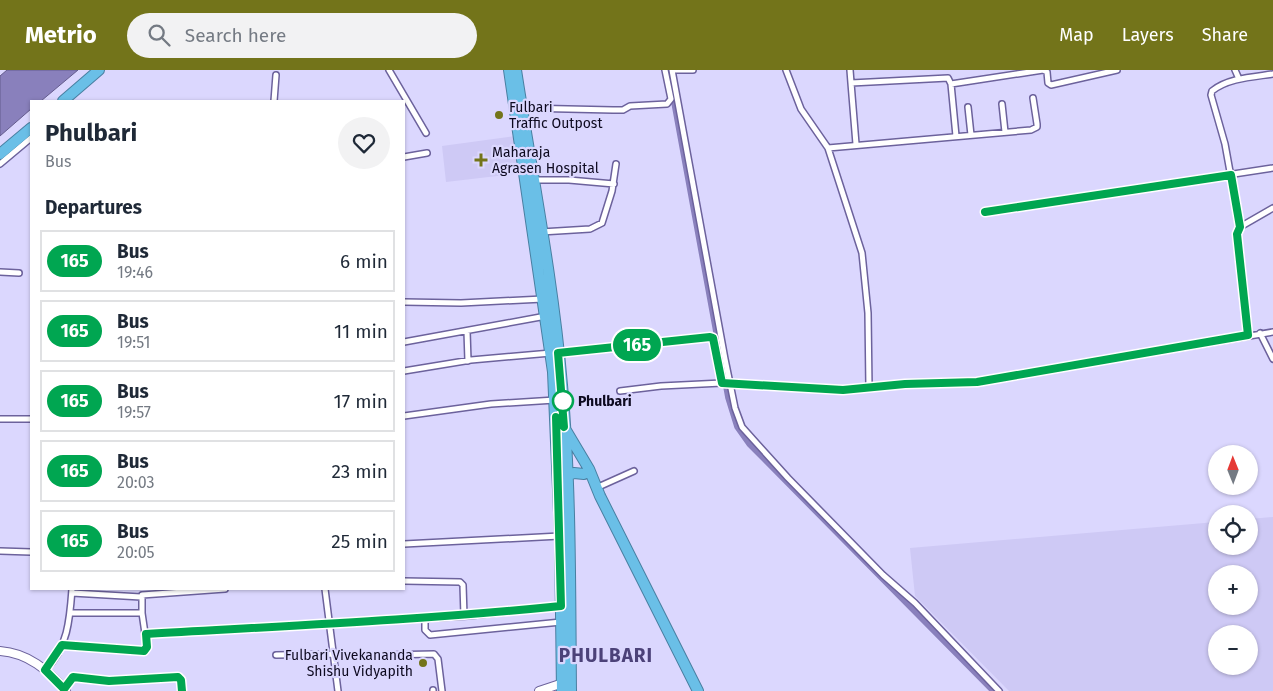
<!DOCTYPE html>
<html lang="en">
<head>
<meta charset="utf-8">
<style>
	body { margin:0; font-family:"Fira Sans",sans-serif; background:#f2f2f3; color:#1f2937; height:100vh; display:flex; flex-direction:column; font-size:19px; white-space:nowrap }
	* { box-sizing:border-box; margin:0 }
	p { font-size:16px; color:#747a83 }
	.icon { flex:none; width:28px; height:28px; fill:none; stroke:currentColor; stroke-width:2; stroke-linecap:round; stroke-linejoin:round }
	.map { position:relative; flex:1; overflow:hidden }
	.details { position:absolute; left:30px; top:30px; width:375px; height:490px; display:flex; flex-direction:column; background:#fff; border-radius:0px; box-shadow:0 1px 4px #0004 }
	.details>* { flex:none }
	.badge { padding:0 10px; border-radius:16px; font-size:18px; line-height:32px }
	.needle { width:32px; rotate:359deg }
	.buttons { position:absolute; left:1208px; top:375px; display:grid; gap:10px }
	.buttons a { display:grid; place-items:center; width:50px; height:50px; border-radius:50%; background:#fff; box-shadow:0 1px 4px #0004; font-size:25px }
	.map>.badge { position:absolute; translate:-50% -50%; box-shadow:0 0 0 2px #fff }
	h2 { padding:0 15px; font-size:19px; line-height:45px }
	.round { display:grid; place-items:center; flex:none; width:52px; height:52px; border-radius:26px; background:#f2f2f3 }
	.headline { display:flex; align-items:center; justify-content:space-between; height:85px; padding:0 15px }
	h1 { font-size:24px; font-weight:700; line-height:38px }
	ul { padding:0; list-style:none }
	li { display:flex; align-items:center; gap:15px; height:62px; margin:0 10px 8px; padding:0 5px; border:2px solid #e0e1e3; border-radius:0px }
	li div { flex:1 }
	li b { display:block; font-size:19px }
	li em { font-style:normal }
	li .badge { min-width:55px; font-weight:700; text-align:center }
	header { display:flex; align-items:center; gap:30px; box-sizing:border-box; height:70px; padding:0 25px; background:#73741a; color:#fff }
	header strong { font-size:24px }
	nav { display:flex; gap:28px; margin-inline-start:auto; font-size:18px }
	.search { width:350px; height:45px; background:#f2f2f3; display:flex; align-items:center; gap:12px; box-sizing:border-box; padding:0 18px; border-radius:28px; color:#747a83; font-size:19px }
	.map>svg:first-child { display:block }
</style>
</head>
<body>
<header>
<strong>Metrio</strong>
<div class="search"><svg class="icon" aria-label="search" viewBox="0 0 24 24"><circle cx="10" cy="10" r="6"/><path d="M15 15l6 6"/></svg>Search here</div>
<nav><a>Map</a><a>Layers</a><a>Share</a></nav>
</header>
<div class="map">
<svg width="1273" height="621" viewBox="0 0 1273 621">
	<rect width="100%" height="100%" fill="#dbd7fe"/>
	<!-- built -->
	<path fill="#cec9f5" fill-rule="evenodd" d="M516,66l6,37 -76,9 -4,-36z
		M1273,447v174h-264l-94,-95 -5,-48 306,-26v24h33v-27zM1216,504h33v32h-33zM1216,564h33v32h-33z"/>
	<!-- water -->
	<path fill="#8980bc" stroke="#645c8d" d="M7,0h71l-37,31h-10v8l-31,27v-60z"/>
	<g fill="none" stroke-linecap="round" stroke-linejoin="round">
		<!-- canal -->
		<path stroke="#8980bc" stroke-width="5.5" d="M668,0l60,328 9,29 12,17 244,247"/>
		<!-- street casing -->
		<g stroke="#6c629c" stroke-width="8">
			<path id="street" d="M389,0l37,63
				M672,0l53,289 10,49 7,19 46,51 95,97 32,28 84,88
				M672,0h21
				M786,0l15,39 27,39 203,-18 6,-3v-3l-4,-26
				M850,0l1,13 97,-5 3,6 5,52
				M1235,0l4,9
				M851,13l5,61
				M951,14l92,-14 4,2 1,11 3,2 66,-15
				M274,31l2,-26
				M1002,34l3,28
				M968,37l3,28
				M523,38l90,2h10l7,-4 37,-2 4,-5 -6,-29
				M828,78l34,105 6,60 1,75
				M404,87l23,-4
				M0,94l31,-26
				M533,110h36l45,4
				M985,142l288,-44
				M1240,157l33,-19
				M541,162l49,-3 12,-6 10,-32 4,-27
				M0,202l19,1
				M404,232l57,1 82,-4
				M467,261l1,30
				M1260,263l13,26
				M1248,265l-11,-101 3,-7 -15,-83 -14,-49 1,-4c16,-13 41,-14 61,-17
				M404,272l142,-26
				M559,283l151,-16 3,1 9,45
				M404,301l67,-11 80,-7
				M620,321l41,-5 61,-3 121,7 62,-6 72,-2 296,-50
				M404,346l87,-12 64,-4
				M0,349h31
				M596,418l38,-17
				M404,474l156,-8
				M0,481l31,1
				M404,511l56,1 3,3 1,31
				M325,519l13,102
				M72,523l69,4
				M71,543h71
				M425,547v13l5,5 131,-13
				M146,564l322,-18 93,-10
				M62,575l82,6 3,-4 -5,-34v-18l83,-6
				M276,585l57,-1
				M334,586l100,-2 4,5 4,32
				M45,600c23,-21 25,-53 27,-81
				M64,619l9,-12 26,4 77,-4 5,3 2,11
				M433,620v1"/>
		</g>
		<!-- secondary casing -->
		<g stroke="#6c629c" stroke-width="10">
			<path id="secondary" d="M0,581c28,2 48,19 66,40
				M539,621l27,-9"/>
		</g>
		<!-- highway casing -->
		<g stroke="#497fa1" stroke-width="12">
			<path id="highway" d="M509,0l44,302 7,164 2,155
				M516,0c16,104 37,209 46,315 9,101 8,204 9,306
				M63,31l36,-31
				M0,84l31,-26
				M564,357l25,42 11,27 98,195
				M566,406l8,-3 10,1"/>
		</g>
		<!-- street -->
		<use href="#street" stroke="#fff" stroke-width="5"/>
		<!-- secondary -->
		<use href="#secondary" stroke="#fff" stroke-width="8"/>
		<!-- highway -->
		<use href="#highway" stroke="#6abfe7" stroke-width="10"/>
	</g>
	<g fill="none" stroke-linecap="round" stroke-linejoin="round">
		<!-- line casing -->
		<g stroke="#fff" stroke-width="11">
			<path id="line" d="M182,621l-1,-11 -3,-3 -69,4 -36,-4 -9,12 -19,-19 17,-25 82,6 3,-4 -1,-13c138,-8 277,-14 415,-28l-5,-189 8,10 -6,-74 152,-16 3,1 9,45 121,7 62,-6 72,-2 271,-47 -11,-101 3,-7 -9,-52 -246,37"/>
		</g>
		<!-- line -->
		<use href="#line" stroke="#00a651" stroke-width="8"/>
	</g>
	<!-- markers -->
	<g fill="#73741a" stroke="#dbd7fe" stroke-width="2">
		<circle cx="499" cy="45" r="5"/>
		<path d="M478.5 82.5h5v5h5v5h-5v5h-5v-5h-5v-5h5z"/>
		<circle cx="423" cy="593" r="5"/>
	</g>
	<circle fill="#fff" stroke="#00a651" stroke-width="2.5" cx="563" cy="331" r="10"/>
	<g text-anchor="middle" stroke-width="4.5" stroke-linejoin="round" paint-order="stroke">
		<!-- poi labels -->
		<g font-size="14" fill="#0d091f" stroke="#dbd7fe" text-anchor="start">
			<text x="509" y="42">Fulbari<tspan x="509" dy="16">Traffic Outpost</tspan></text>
			<text x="492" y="87">Maharaja<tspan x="492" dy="16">Agrasen Hospital</tspan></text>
			<text x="413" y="590" text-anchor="end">Fulbari Vivekananda<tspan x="413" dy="16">Shishu Vidyapith</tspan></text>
		</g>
		<!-- stop labels -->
		<g font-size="14" font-weight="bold" fill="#0d091f" stroke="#dbd7fe" text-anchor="start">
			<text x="578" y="336">Phulbari</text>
		</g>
		<!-- district labels -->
		<g font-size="19" font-weight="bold" letter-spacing="1" fill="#4c4279" stroke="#dbd7fe">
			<text x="606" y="592">PHULBARI</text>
		</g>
	</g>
</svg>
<div class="buttons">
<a><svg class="needle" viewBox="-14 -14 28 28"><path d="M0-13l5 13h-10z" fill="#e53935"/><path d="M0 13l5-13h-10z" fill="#747a83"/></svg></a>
<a><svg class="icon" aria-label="locate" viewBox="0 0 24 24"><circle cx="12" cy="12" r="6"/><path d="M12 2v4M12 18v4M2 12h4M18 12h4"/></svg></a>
<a>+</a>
<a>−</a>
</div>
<b class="badge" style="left:637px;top:275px;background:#00a651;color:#fff">165</b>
<section class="details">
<div class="headline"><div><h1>Phulbari</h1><p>Bus</p></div><a class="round"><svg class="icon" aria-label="heart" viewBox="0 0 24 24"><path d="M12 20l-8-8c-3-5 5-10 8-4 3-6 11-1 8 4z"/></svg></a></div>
<h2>Departures</h2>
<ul>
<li><span class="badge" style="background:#00a651;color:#fff">165</span><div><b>Bus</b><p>19:46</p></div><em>6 min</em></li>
<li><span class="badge" style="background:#00a651;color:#fff">165</span><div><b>Bus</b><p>19:51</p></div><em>11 min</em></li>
<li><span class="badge" style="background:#00a651;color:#fff">165</span><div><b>Bus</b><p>19:57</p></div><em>17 min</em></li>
<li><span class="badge" style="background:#00a651;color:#fff">165</span><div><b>Bus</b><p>20:03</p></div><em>23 min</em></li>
<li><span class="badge" style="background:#00a651;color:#fff">165</span><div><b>Bus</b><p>20:05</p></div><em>25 min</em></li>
</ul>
</section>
</div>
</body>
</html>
